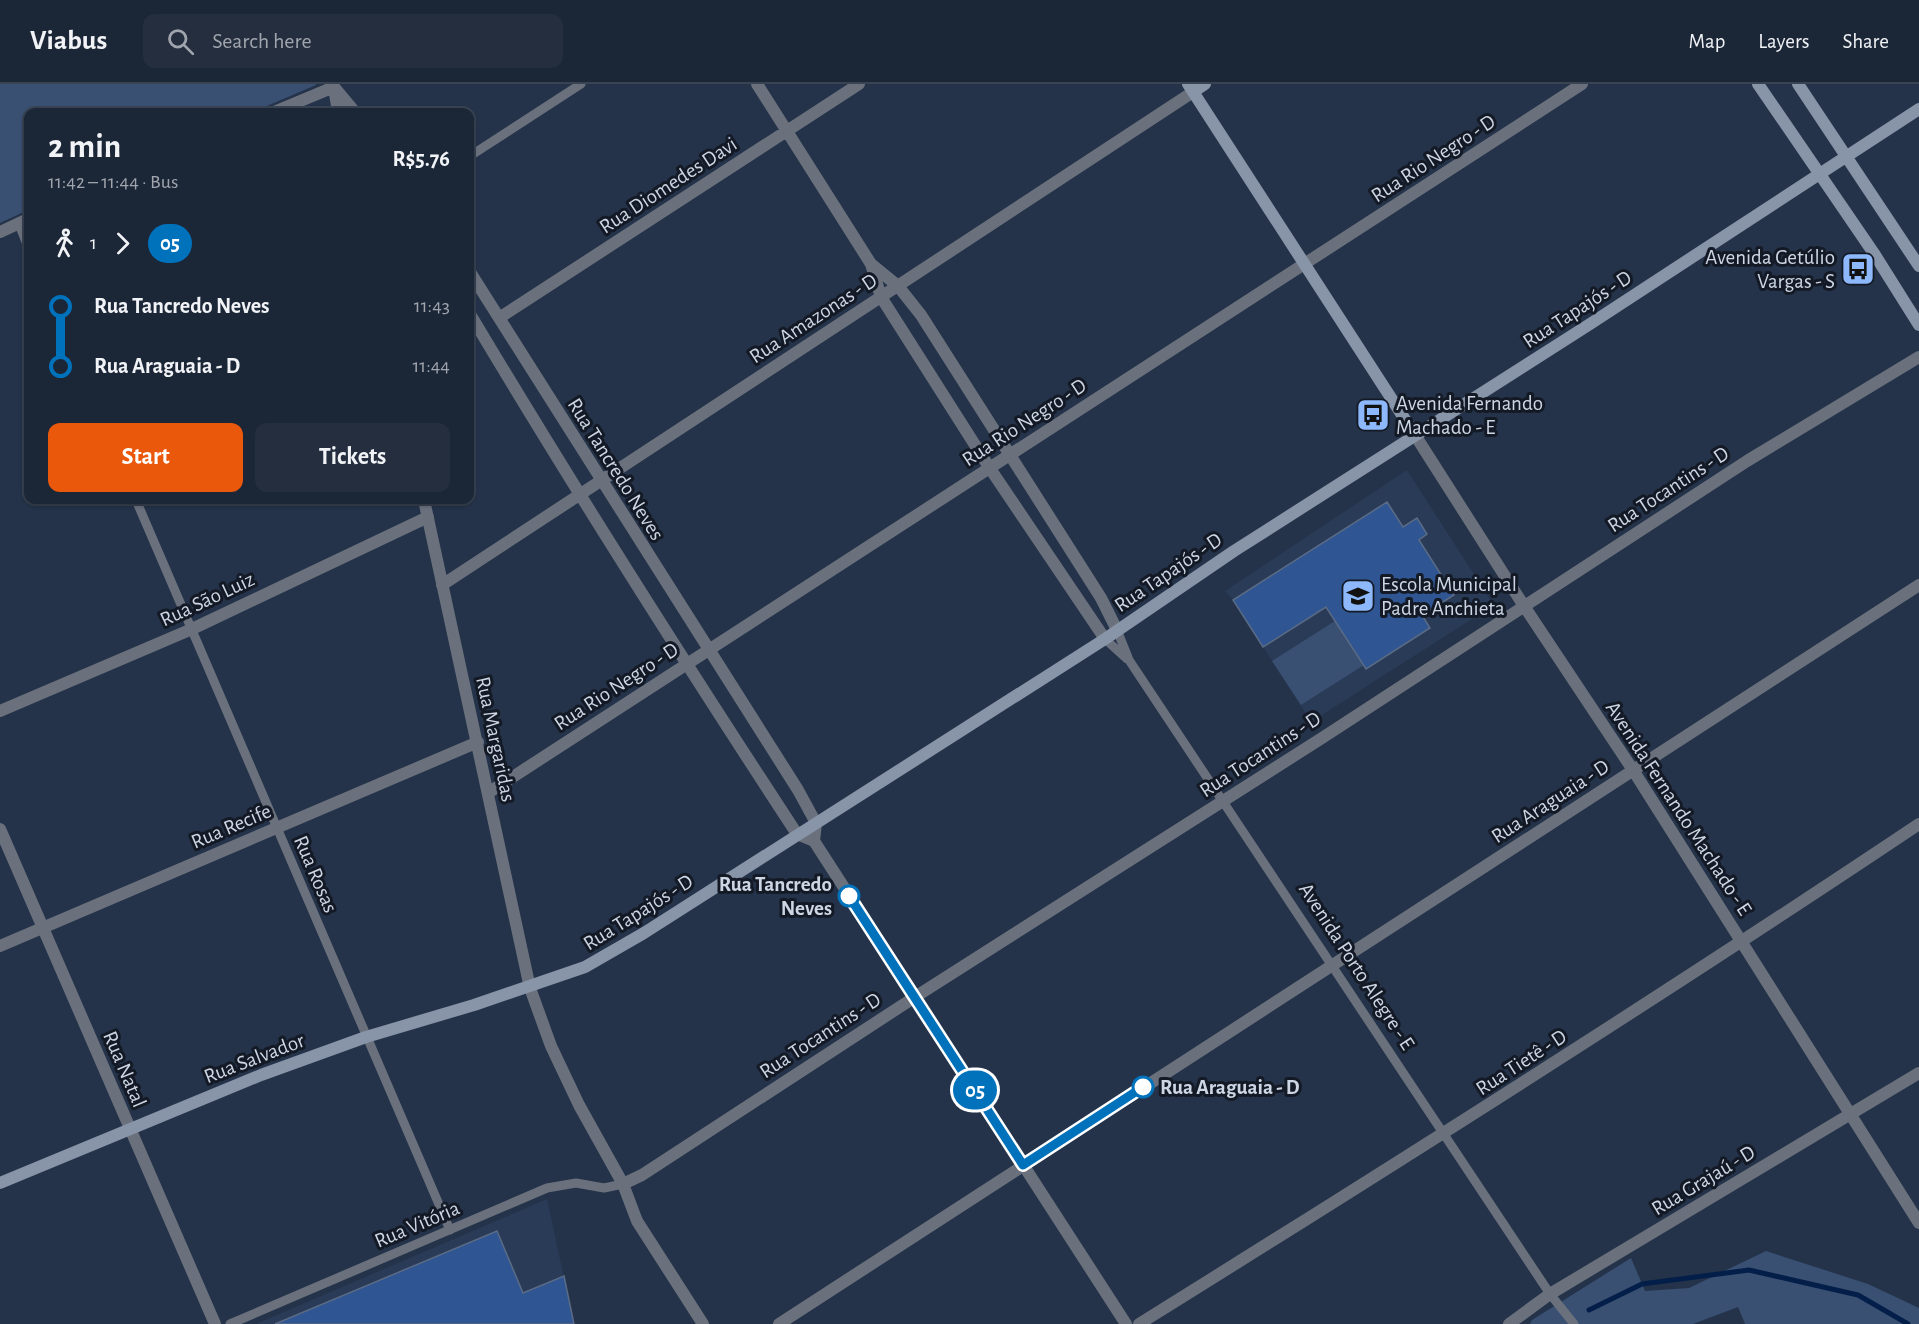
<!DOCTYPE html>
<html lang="en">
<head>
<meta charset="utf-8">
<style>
	body { margin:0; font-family:"Alegreya Sans",sans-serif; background:#242e3f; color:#f1f3f6; height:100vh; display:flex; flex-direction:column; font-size:22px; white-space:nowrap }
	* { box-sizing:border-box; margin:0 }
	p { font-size:20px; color:#a0a5ad }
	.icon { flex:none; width:33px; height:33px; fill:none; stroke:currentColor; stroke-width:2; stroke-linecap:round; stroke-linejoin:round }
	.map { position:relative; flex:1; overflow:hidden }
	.details { position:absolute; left:24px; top:24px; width:450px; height:396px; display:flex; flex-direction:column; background:#1b2637; border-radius:12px; box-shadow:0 2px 4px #0004,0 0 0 2px #394352 }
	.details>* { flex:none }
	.badge { padding:0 12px; border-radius:20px; font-size:21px; line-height:39px }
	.map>.badge { position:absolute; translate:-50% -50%; box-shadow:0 0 0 3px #fff }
	.legs { display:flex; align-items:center; gap:9px; height:66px; padding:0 24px; font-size:20px }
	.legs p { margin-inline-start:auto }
	.head { display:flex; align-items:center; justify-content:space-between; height:102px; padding:0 24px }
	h1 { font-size:33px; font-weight:700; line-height:45px }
	.button { display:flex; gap:12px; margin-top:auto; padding:12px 24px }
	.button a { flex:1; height:69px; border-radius:12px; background:#ea580c; color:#fff; font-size:24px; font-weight:700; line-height:69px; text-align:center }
	.button a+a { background:#242e3f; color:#f1f3f6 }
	ul { padding:0 24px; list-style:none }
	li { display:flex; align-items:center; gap:21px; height:60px; font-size:22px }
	li i { display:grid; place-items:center; width:9px; height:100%; margin:0 8px; background:currentColor }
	li i::after { content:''; width:15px; height:15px; margin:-8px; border:4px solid; border-radius:50%; background:#1b2637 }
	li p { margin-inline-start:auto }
	li:first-child i { background:linear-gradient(#0000 50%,currentColor 0) }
	li:last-child i { background:linear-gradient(currentColor 50%,#0000 0) }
	header { display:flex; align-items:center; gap:36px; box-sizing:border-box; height:84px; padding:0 30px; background:#1b2637; border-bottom:2px solid #394352 }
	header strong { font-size:28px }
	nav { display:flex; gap:33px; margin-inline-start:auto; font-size:21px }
	.search { width:420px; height:54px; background:#242e3f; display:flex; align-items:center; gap:15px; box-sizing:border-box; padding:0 21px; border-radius:12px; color:#a0a5ad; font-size:22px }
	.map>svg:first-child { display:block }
</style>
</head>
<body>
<header>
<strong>Viabus</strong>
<div class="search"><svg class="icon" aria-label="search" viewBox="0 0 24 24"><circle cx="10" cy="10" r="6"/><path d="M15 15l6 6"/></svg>Search here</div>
<nav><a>Map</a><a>Layers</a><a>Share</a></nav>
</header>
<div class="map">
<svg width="1919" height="1240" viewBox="0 0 1919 1240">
	<rect width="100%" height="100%" fill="#243349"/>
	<!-- built -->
	<path fill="#293b57" d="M1407,386l86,134 -7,6 -175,112 -78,-122 -8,-9z
		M547,1115l27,125h-318z"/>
	<!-- green -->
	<path fill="#395073" d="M0,0h316v1l-63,27h-225v98l-28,13z
		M1335,537l29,44 -63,40 -29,-44z
		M1766,1167l102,33 51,24v16h-174l-7,-17 -45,17h-163l2,-4 99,-62 14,33 44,-3z"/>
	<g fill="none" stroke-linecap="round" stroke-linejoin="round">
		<!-- stream -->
		<path stroke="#031f49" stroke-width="5" d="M1589,1226l53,-26 107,-14 109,25 50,29"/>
	</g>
	<!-- building -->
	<path fill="#2f5692" stroke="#5b6b85" stroke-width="1.5" d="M1387,418l16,25 14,-9 10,16 -8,6 35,55 -32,20 8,13 -64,41 -40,-62 -63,40 -30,-47z
		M497,1147l26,62 41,-17 10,48h-299z"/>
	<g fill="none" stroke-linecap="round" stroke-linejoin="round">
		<!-- lane -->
		<path stroke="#6a717d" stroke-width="9" d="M470,72l111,-72
			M19,140l9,23
			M136,416l314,730
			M1117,546l12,30 421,634 24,30
			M1105,555l22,20
			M230,1240l317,-136 29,-5 28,5 19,-4"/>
		<!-- street -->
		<path stroke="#6a717d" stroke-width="12" d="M757,0l114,180 10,33 108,170 116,172
			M334,3l21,25
			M334,3l4,25
			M274,28l60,-25
			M0,148l28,-13
			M871,180l27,22 23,29 180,283 16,32
			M470,188l328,518 18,33 -2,18
			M470,230c105,176 215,349 327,520l17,7 312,483
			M499,234l360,-234
			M1415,351l109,171 109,164 286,453
			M424,416l106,488 21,58 28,59 44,79 14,37 66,103
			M442,501l751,-493
			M0,627l192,-82 236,-112
			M488,709l1094,-709
			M0,745l215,495
			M0,862l478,-204
			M623,1100l19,-9 273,-178 407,-259 425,-277 172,-104
			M779,1240l1140,-739
			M1139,1240c262,-163 523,-328 780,-500
			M1509,1240l41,-30 369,-221"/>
		<!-- secondary -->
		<path stroke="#8894a7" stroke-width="12" d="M1188,0l227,351
			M1758,0l117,171 44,70
			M1798,0l121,182
			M1193,8l12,-8
			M0,1099l261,-108 105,-38 108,-32 111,-38 59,-34 461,-294 129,-88 356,-227 329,-215"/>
	</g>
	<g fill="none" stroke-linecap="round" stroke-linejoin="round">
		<!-- line-1 casing -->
		<g stroke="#fff" stroke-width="14">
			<path id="line-1" d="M849,812l174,269 120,-78"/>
		</g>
		<!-- line-1 -->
		<use href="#line-1" stroke="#0072bc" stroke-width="9"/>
	</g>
	<!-- icons -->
	<defs>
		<g id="bus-square" transform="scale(1.725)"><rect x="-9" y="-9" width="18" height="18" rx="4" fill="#8db9fc" stroke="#141a25"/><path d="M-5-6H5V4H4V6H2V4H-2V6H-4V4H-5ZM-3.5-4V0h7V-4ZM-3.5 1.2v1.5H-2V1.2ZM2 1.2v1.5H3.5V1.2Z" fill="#111"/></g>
		<g id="school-square" transform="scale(1.725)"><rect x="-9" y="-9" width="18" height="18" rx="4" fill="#8db9fc" stroke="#141a25"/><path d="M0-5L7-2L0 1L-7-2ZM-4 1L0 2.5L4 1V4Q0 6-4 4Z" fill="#111"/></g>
	</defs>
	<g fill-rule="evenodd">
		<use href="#bus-square" x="1858" y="185"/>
		<use href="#bus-square" x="1373" y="331"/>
		<use href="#school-square" x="1358" y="512"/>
	</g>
	<!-- markers -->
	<g fill="#fff" stroke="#0072bc" stroke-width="3">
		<circle cx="849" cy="812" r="10"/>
		<circle cx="1143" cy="1003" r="10"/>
	</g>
	<g text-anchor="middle" stroke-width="6" stroke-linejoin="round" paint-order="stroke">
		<!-- street labels -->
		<g font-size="21" fill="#ccd6e4" stroke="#141a25">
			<text transform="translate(1433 74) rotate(-33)" y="7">Rua Rio Negro - D</text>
			<text transform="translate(668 101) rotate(-33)" y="7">Rua Diomedes Davi</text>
			<text transform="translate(1577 225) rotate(-33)" y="7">Rua Tapajós - D</text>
			<text transform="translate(813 234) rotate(-33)" y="7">Rua Amazonas - D</text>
			<text transform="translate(1024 338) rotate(-33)" y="7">Rua Rio Negro - D</text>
			<text transform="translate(616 385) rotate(58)" y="7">Rua Tancredo Neves</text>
			<text transform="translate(1668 405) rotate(-33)" y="7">Rua Tocantins - D</text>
			<text transform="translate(1168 488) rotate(-34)" y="7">Rua Tapajós - D</text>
			<text transform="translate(207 515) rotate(-25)" y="7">Rua São Luiz</text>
			<text transform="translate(616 602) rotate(-33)" y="7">Rua Rio Negro - D</text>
			<text transform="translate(496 655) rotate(78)" y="7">Rua Margaridas</text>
			<text transform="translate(1260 670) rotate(-33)" y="7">Rua Tocantins - D</text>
			<text transform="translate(1550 717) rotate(-33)" y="7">Rua Araguaia - D</text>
			<text transform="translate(1679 724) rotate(57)" y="7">Avenida Fernando Machado - E</text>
			<text transform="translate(231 742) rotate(-23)" y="7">Rua Recife</text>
			<text transform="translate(316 790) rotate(67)" y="7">Rua Rosas</text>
			<text transform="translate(638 828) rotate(-32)" y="7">Rua Tapajós - D</text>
			<text transform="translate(1357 882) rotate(57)" y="7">Avenida Porto Alegre - E</text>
			<text transform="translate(820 951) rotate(-33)" y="7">Rua Tocantins - D</text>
			<text transform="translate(254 974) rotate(-21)" y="7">Rua Salvador</text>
			<text transform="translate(1521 978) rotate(-33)" y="7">Rua Tietê - D</text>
			<text transform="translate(125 985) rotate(67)" y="7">Rua Natal</text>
			<text transform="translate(1703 1096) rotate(-31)" y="7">Rua Grajaú - D</text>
			<text transform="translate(417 1140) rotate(-23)" y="7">Rua Vitória</text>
		</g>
		<!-- poi labels -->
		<g font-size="21" fill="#ccd6e4" stroke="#141a25" text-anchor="start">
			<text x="1835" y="180" text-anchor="end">Avenida Getúlio<tspan x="1835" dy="24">Vargas - S</tspan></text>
			<text x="1396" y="326">Avenida Fernando<tspan x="1396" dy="24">Machado - E</tspan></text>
			<text x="1381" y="507">Escola Municipal<tspan x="1381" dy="24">Padre Anchieta</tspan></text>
		</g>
		<!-- stop labels -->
		<g font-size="21" font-weight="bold" fill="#ccd6e4" stroke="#141a25" text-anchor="end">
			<text x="832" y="807">Rua Tancredo<tspan x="832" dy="24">Neves</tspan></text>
			<text x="1160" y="1010" text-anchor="start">Rua Araguaia - D</text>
		</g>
	</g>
</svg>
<b class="badge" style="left:975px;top:1006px;background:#0072bc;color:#fff">05</b>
<section class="details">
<div class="head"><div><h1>2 min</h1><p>11:42 – 11:44 · Bus</p></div><b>R$5.76</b></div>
<div class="legs"><svg class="icon" aria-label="walk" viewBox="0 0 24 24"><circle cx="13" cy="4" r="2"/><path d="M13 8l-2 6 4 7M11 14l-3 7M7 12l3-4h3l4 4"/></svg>1<svg class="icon" aria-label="forward" viewBox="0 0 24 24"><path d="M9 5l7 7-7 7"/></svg><b class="badge" style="background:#0072bc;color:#fff">05</b></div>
<ul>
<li><i style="color:#0072bc"></i><b>Rua Tancredo Neves</b><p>11:43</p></li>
<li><i style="color:#0072bc"></i><b>Rua Araguaia - D</b><p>11:44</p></li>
</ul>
<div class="button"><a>Start</a><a>Tickets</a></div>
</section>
</div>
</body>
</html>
